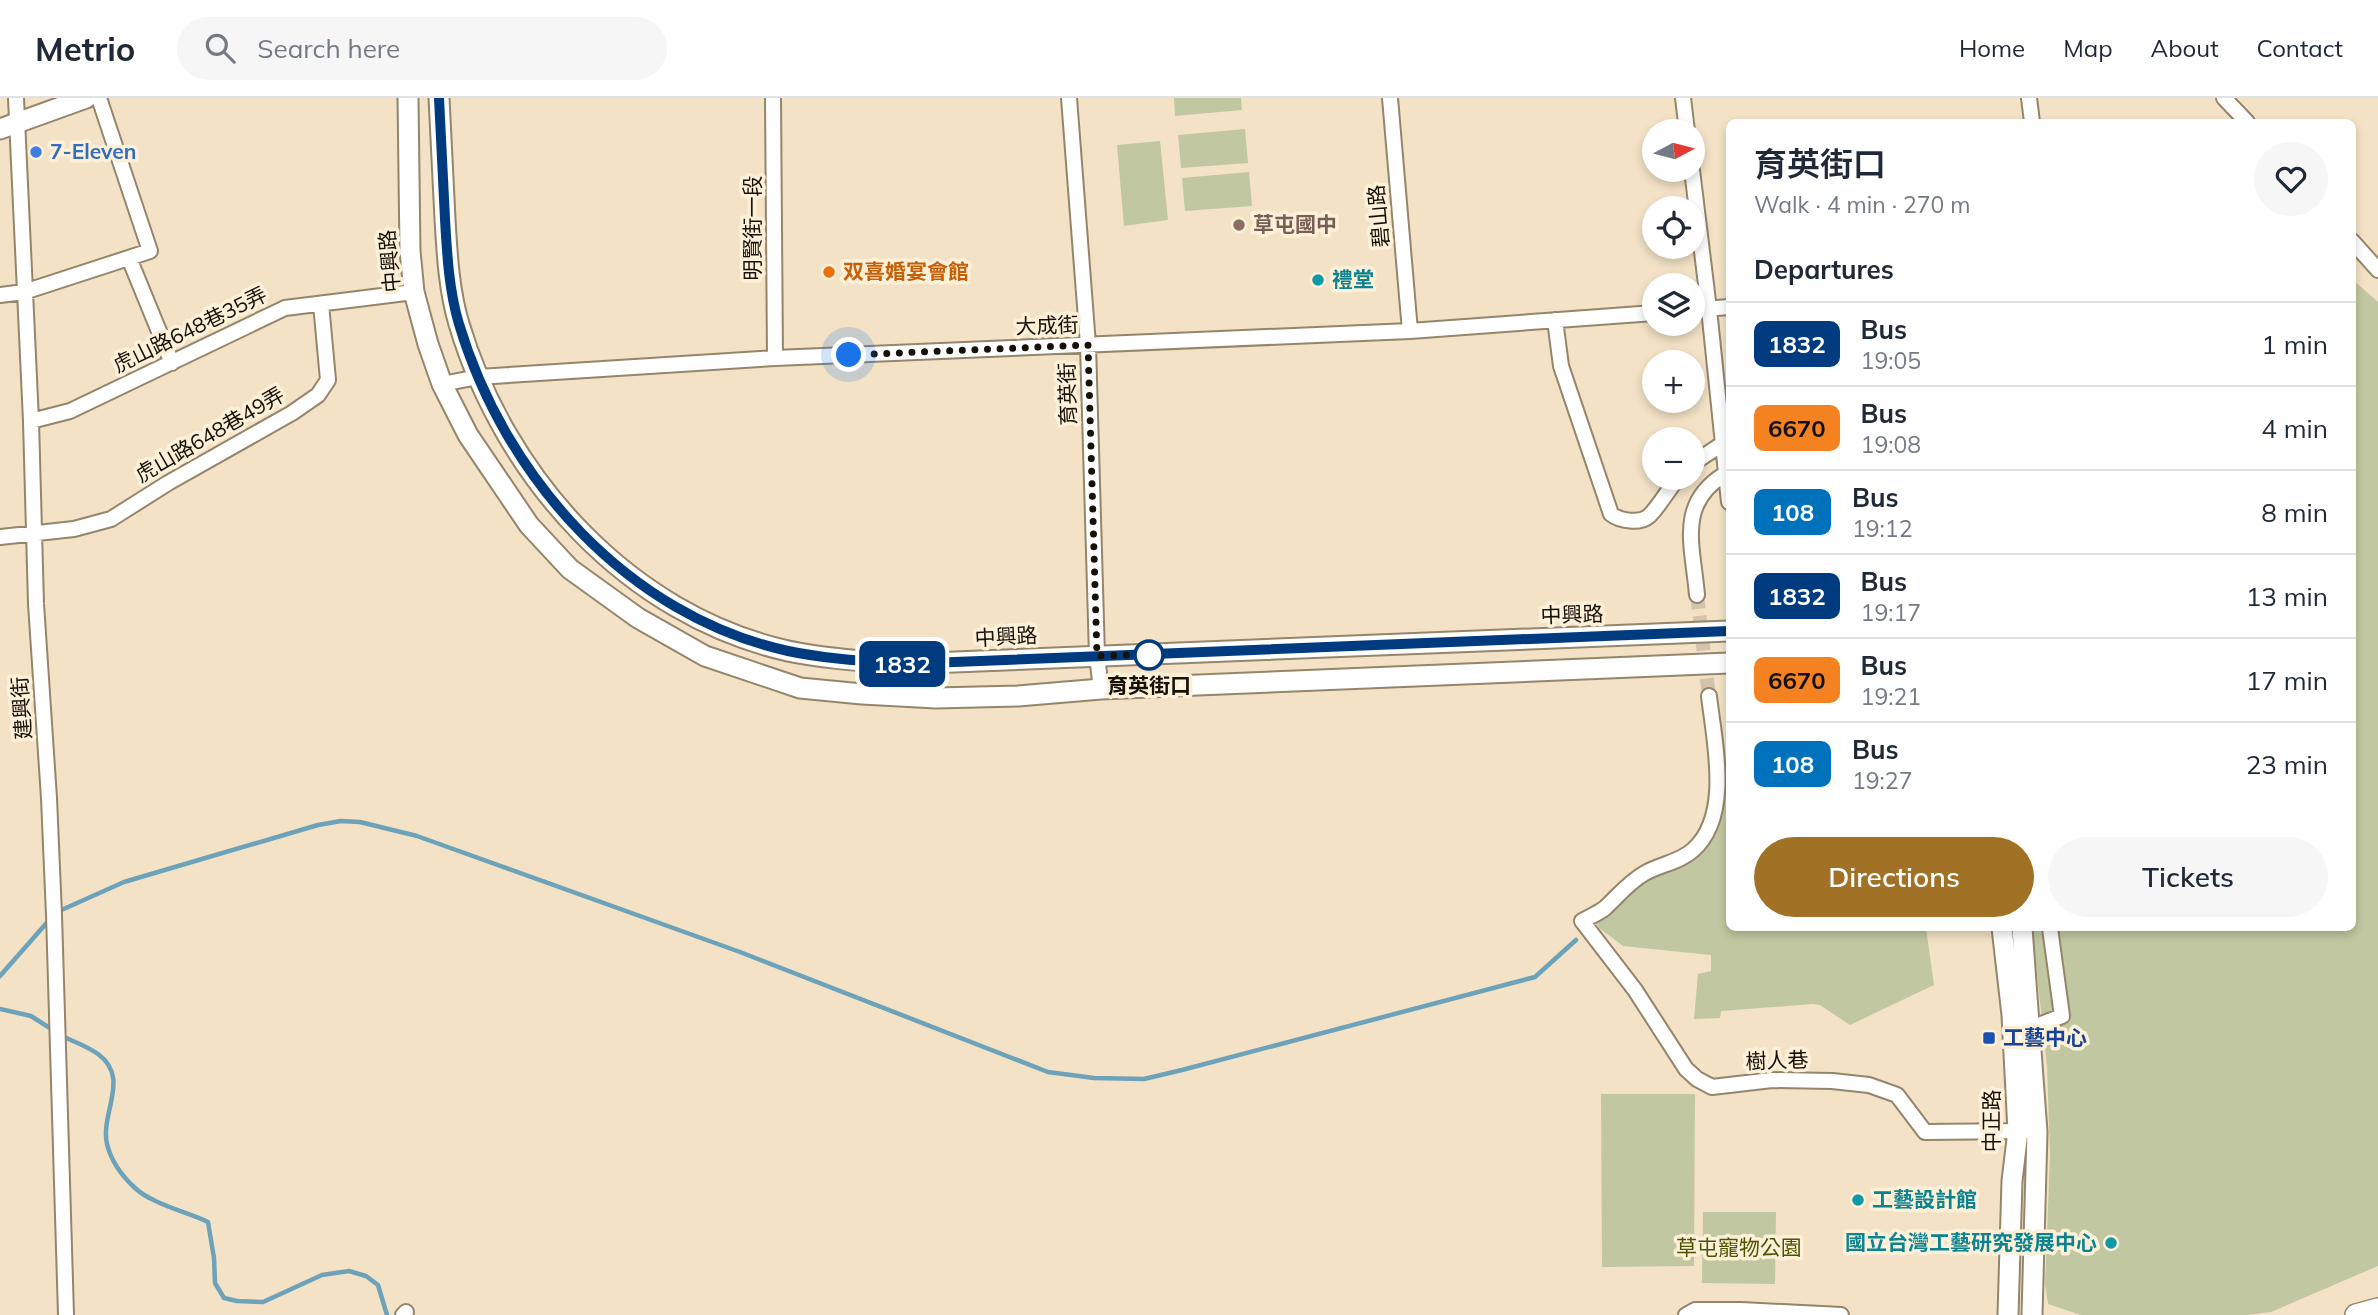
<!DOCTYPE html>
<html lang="en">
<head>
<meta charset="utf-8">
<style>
	body { margin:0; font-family:Mulish,"Noto Sans TC",sans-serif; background:#f6f6f7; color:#1f2937; height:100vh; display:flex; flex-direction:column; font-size:26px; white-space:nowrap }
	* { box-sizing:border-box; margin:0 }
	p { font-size:23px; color:#747a83 }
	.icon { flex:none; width:38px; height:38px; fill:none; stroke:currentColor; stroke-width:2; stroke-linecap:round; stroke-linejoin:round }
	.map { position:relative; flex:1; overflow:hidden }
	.side { position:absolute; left:1726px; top:21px; width:630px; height:812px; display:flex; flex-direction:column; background:#fff; border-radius:10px; box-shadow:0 4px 10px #0003 }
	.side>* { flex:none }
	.badge { padding:0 14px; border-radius:10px; font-size:24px; line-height:46px }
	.needle { width:46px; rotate:83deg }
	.buttons { position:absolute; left:1642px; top:21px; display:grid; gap:14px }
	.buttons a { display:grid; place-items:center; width:63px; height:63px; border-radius:50%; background:#fff; box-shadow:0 4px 10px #0003; font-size:35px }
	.you { position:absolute; width:35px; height:35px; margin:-18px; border:5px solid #fff; border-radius:50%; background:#1a73e8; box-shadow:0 0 0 10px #1a73e833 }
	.map>.badge { position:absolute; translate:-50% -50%; box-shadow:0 0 0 4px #fff }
	h2 { padding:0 28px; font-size:26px; line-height:63px }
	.round { display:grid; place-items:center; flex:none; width:74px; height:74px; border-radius:37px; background:#f6f6f7 }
	.summary { display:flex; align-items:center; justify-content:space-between; height:119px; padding:0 28px }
	h1 { font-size:33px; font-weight:600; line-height:52px }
	.action { display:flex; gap:14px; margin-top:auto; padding:14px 28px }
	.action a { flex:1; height:80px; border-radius:42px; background:#a17125; color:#fff; font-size:28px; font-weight:600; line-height:80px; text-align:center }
	.action a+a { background:#f6f6f7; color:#1f2937 }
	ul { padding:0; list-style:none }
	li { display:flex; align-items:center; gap:21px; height:84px; padding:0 28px; border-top:2px solid #e0e1e3 }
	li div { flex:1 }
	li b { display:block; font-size:26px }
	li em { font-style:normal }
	li .badge { min-width:77px; font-weight:700; text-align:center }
	header { display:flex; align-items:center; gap:42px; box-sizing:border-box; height:98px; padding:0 35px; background:#fff; border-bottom:2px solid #e0e1e3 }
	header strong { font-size:33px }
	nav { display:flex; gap:38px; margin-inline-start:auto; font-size:24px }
	.search { width:490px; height:63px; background:#f6f6f7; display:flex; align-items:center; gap:18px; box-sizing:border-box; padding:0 24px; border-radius:38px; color:#747a83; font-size:26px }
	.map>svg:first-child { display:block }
</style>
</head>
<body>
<header>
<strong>Metrio</strong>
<div class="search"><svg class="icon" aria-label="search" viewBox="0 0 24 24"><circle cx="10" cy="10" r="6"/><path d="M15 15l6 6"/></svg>Search here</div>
<nav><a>Home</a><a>Map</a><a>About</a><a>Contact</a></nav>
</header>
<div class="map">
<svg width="2378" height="1217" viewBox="0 0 2378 1217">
	<rect width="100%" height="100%" fill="#f3e2c6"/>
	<!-- green -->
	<path fill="#c1c7a0" d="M1174,0h67l1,12 -67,6z
		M1245,31l3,34 -67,5 -3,-33z
		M1160,43l8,79 -44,6 -7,-81z
		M1249,74l3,34 -67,5 -3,-33z
		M2352,181l26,23v964l-107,46 -24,3h-166l-33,-11 -3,-20 5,-129 -3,-89 -15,-138h320z
		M1720,665l9,16v149h197l8,57 -84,40 -30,-20 -7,-1 -92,7 -1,7 -26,1 4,-45 13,-3v-16l-88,-9 -24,-18 -5,-10 112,-85z
		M1601,996h94l-1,172 -92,1z
		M1703,1114h73l-1,72 -73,-1z"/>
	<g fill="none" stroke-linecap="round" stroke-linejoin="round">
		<!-- stream -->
		<path stroke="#6ca2ba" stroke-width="4.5" d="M57,814l67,-30 194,-57 23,-4 19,1 57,14 323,116 308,120 46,6 50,1 38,-9 353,-93 41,-37
			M0,878l51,-58
			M0,911l31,7 22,14
			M60,937c12,6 27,11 38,19 33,24 2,59 9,90 4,17 15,32 28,44 17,16 52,24 73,34l6,36 1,25 9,15 13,3 26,1 59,-27 27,-4 17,5 12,9 9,30"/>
		<!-- street-tunnel -->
		<path stroke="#d2c3aa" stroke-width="14" stroke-dasharray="14 7" stroke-linecap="butt" d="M1697,497l12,101"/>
		<!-- street casing -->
		<g stroke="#94856b" stroke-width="18">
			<path id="street" d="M16,0l15,323 5,183 13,194 5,117 12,400
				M773,0l2,260
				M1069,0l19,247 9,311 4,33
				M1390,0l20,233
				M1683,0l4,33
				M2029,0l3,24
				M2224,0l23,24
				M1692,72l17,139 20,193
				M2352,143l26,29
				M129,160l43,105
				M0,197l24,-3 126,-41 -51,-153
				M1692,212l37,-3
				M1555,222l6,46 50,148c9,7 29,10 38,2 9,-8 21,-29 29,-38
				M442,286l36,-7 297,-19 635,-27 244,-18
				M31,323l39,-10 215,-103 129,-16
				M1692,366l30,-20
				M0,439l74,-8 37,-10 57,-36 124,-70 26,-18 10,-15 -7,-76
				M1697,497c-4,-49 -21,-91 28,-121
				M1709,598c5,45 23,120 -16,154 -13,12 -32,14 -48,23 -16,9 -26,22 -40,35 -6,5 -16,9 -23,13l53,69 51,79 11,10 15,8 60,-7 60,1 37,4 28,10 28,37 101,-1
				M2021,929l10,1 31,-12 -12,-88
				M403,1217l3,-3
				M1686,1217l9,-5h46
				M1741,1217v-5l100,5"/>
		</g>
		<!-- secondary casing -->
		<g stroke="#94856b" stroke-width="23">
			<path id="secondary" d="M408,0l2,153 4,41 14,52 14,40 26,51 61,90 41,44 68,49 67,38 95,32 62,6 74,4 82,-2 83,-7 628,-26
				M439,0c2,40 4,81 6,121 2,35 4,72 14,105 46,154 169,291 329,327 38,8 78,10 116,13l825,-33
				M0,31l86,-31
				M2002,830l10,87 6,116 -6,50 -4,134
				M2022,830l15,204 -5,183"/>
		</g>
		<!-- primary casing -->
		<g stroke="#94856b" stroke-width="24">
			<path id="primary" d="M2356,1217l22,-6"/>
		</g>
		<!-- street -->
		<use href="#street" stroke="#fff" stroke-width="14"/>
		<!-- secondary -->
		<use href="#secondary" stroke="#fff" stroke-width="19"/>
		<!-- primary -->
		<use href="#primary" stroke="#fff" stroke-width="21"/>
	</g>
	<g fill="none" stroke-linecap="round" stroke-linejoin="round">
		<!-- line casing -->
		<g stroke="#fff" stroke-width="16">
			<path id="line" d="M439,0c2,40 4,81 6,121 2,35 4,72 14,105 46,154 169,292 329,327 38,8 77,10 116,13l825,-33"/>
		</g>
		<!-- line -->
		<use href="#line" stroke="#003b80" stroke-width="10"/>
		<!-- walk -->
		<path stroke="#171108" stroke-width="7" stroke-dasharray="0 12.6" d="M849,257l239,-10 9,311 55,-2 -3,1"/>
	</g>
	<!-- markers -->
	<circle fill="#3f7fe0" stroke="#fdf0d9" stroke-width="2.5" cx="36" cy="54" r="7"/>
	<circle fill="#8d6e63" stroke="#fdf0d9" stroke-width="2.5" cx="1239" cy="127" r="7"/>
	<circle fill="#e8710a" stroke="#fdf0d9" stroke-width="2.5" cx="829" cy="174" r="7"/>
	<g fill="#0f9aa8" stroke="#fdf0d9" stroke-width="2.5">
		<circle cx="1318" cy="182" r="7"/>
		<circle cx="1858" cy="1102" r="7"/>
		<circle cx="2111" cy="1145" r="7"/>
	</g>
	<circle fill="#fff" stroke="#003b80" stroke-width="3.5" cx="1149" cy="557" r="14"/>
	<rect fill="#1a4fb4" stroke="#fdf0d9" stroke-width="2.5" x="1982" y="933" width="14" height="14" rx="3.5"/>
	<g text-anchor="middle" stroke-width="7" stroke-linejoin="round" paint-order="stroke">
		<!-- shop labels -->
		<g font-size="21" font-weight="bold" fill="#366cbe" stroke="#fdf0d9" text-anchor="start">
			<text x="50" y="61">7-Eleven</text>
		</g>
		<!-- street labels -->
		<g font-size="21" fill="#171108" stroke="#fdf0d9">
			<text transform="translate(1379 118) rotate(-95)" y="7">碧山路</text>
			<text transform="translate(753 130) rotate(-90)" y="7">明賢街一段</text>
			<text transform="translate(390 163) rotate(-95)" y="7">中興路</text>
			<text transform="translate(1047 228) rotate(-2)" y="7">大成街</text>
			<text transform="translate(190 232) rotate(-26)" y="7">虎山路648巷35弄</text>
			<text transform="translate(1068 296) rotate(-92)" y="7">育英街</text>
			<text transform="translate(210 337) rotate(-30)" y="7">虎山路648巷49弄</text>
			<text transform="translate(1572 517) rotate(-2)" y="7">中興路</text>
			<text transform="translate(1006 539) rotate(-3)" y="7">中興路</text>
			<text transform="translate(22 610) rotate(-94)" y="7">建興街</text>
			<text transform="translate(1777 963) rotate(-2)" y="7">樹人巷</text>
			<text transform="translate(1992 1023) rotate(-90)" y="7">中正路</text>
		</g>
		<!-- education labels -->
		<g font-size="21" font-weight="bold" fill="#785e54" stroke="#fdf0d9" text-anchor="start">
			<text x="1253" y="134">草屯國中</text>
		</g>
		<!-- food labels -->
		<g font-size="21" font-weight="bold" fill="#c56008" stroke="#fdf0d9" text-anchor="start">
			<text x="843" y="181">双喜婚宴會館</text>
		</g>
		<!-- culture labels -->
		<g font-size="21" font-weight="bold" fill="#0d838f" stroke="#fdf0d9" text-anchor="start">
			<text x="1332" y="189">禮堂</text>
			<text x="1872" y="1109">工藝設計館</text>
			<text x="2097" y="1152" text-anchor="end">國立台灣工藝研究發展中心</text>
		</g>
		<!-- stop labels -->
		<g font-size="21" font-weight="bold" fill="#171108" stroke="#fdf0d9">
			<text x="1149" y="595">育英街口</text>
		</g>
		<!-- transit labels -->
		<g font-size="21" font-weight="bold" fill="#164399" stroke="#fdf0d9" text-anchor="start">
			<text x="2003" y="947">工藝中心</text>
		</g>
		<!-- park labels -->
		<g font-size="21" fill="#4e5502" stroke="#fdf0d9">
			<text x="1739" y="1157">草屯寵物公園</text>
		</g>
	</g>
</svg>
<div class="buttons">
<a><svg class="needle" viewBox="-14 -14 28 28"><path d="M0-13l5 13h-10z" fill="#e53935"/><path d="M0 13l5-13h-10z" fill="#747a83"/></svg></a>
<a><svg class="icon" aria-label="locate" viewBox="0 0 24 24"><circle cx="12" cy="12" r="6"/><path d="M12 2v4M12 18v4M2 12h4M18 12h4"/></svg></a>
<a><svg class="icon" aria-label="layers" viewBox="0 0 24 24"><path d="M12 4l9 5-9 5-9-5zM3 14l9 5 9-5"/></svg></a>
<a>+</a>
<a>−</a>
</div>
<div class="you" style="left:849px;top:257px"></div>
<b class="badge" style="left:902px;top:566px;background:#003b80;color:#fff">1832</b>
<section class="side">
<div class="summary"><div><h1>育英街口</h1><p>Walk · 4 min · 270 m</p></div><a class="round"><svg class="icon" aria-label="heart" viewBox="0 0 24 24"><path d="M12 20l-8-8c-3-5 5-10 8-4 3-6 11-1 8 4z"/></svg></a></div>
<h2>Departures</h2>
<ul>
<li><span class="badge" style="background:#003b80;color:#fff">1832</span><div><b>Bus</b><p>19:05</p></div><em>1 min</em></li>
<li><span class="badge" style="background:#f58220;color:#111">6670</span><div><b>Bus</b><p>19:08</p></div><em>4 min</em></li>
<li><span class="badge" style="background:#0072bc;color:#fff">108</span><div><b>Bus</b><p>19:12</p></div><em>8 min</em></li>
<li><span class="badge" style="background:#003b80;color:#fff">1832</span><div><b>Bus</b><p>19:17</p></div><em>13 min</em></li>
<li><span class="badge" style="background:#f58220;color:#111">6670</span><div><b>Bus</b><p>19:21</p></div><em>17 min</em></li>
<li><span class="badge" style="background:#0072bc;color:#fff">108</span><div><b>Bus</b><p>19:27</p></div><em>23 min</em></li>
</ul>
<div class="action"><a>Directions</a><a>Tickets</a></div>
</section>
</div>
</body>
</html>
